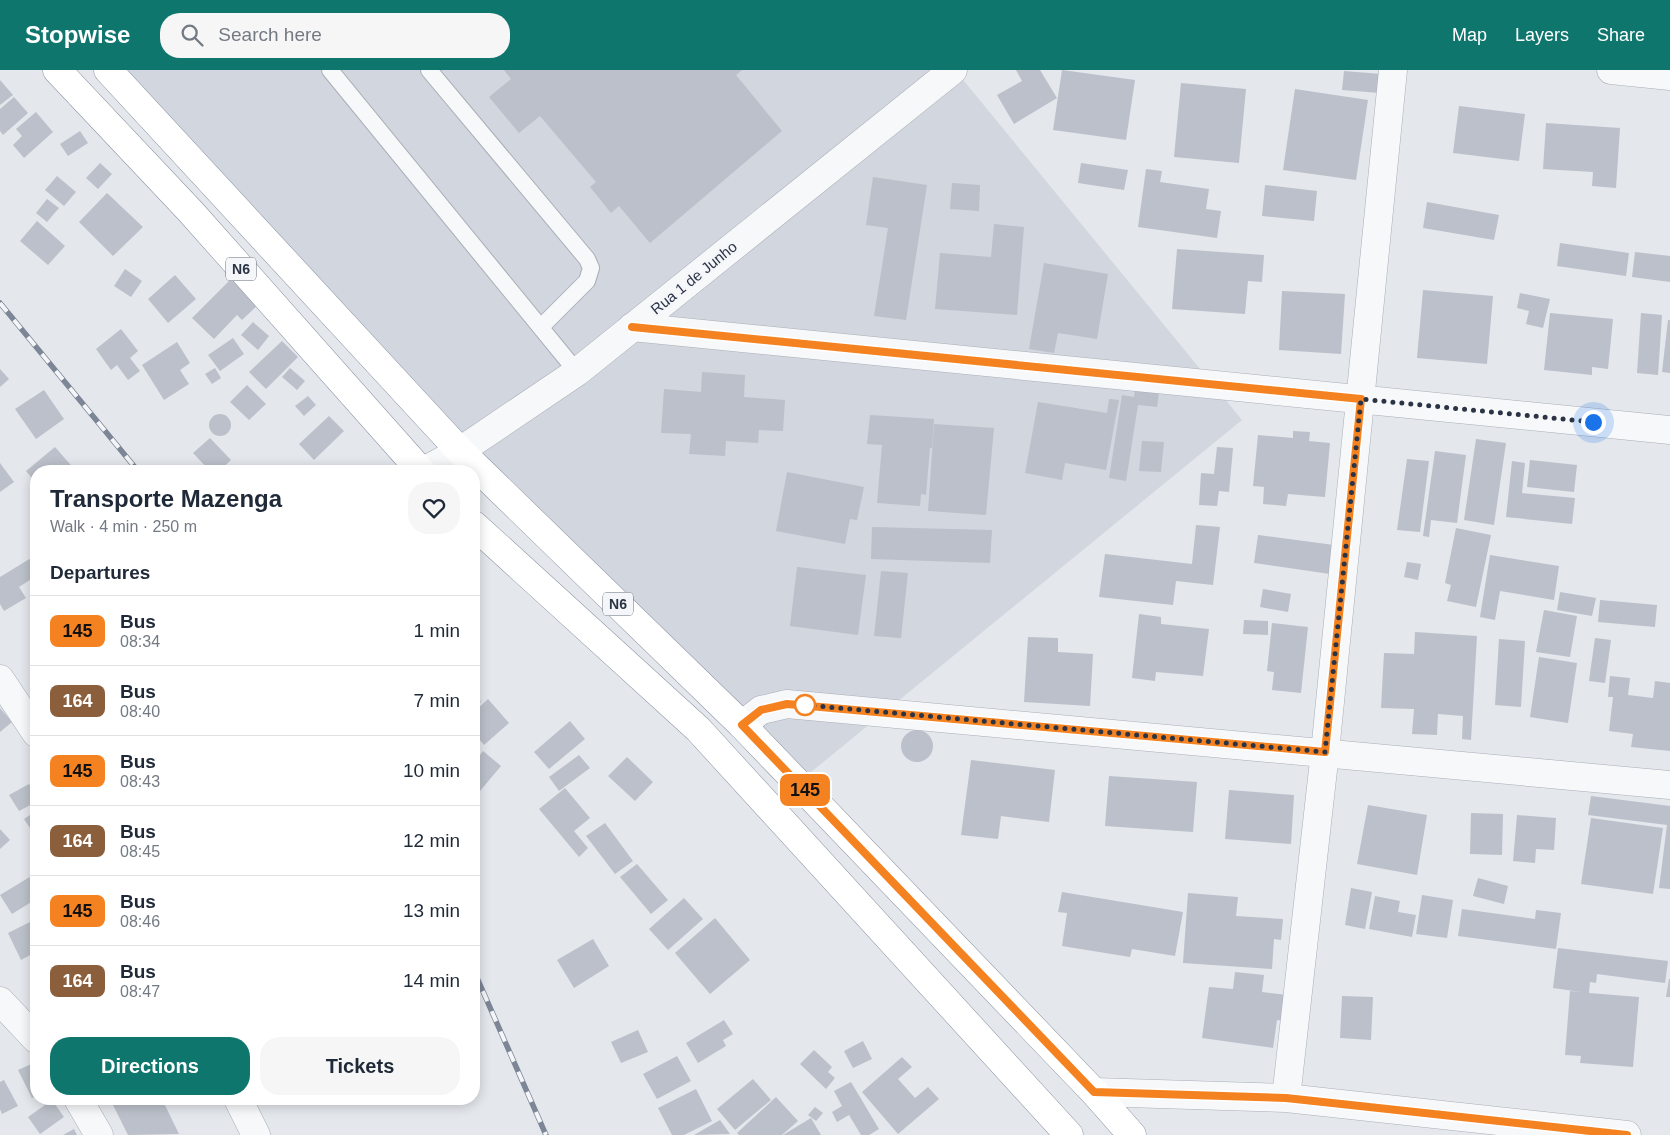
<!DOCTYPE html>
<html lang="en">
<head>
<meta charset="utf-8">
<style>
	body { margin:0; font-family:Helvetica,sans-serif; background:#f6f6f7; color:#1f2937; height:100vh; display:flex; flex-direction:column; font-size:19px; white-space:nowrap }
	* { box-sizing:border-box; margin:0 }
	p { font-size:16px; color:#747a83 }
	.icon { flex:none; width:28px; height:28px; fill:none; stroke:currentColor; stroke-width:2; stroke-linecap:round; stroke-linejoin:round }
	.map { position:relative; flex:1; overflow:hidden }
	.side { position:absolute; left:30px; top:395px; width:450px; height:640px; display:flex; flex-direction:column; background:#fff; border-radius:20px; box-shadow:0 2px 12px #0003 }
	.side>* { flex:none }
	.badge { padding:0 10px; border-radius:8px; font-size:18px; line-height:32px }
	.you { position:absolute; width:25px; height:25px; margin:-12px; border:4px solid #fff; border-radius:50%; background:#1a73e8; box-shadow:0 0 0 8px #1a73e833 }
	.map>.badge { position:absolute; translate:-50% -50%; box-shadow:0 0 0 2px #fff }
	h2 { padding:0 20px; font-size:19px; line-height:45px }
	.round { display:grid; place-items:center; flex:none; width:52px; height:52px; border-radius:20px; background:#f6f6f7 }
	.summary { display:flex; align-items:center; justify-content:space-between; height:85px; padding:0 20px }
	h1 { font-size:24px; font-weight:700; line-height:38px }
	.primary-button { display:flex; gap:10px; margin-top:auto; padding:10px 20px }
	.primary-button a { flex:1; height:58px; border-radius:20px; background:#0f766e; color:#fff; font-size:20px; font-weight:700; line-height:58px; text-align:center }
	.primary-button a+a { background:#f6f6f7; color:#1f2937 }
	ul { padding:0; list-style:none }
	li { display:flex; align-items:center; gap:15px; height:70px; padding:0 20px; border-top:1px solid #e0e1e3 }
	li div { flex:1 }
	li b { display:block; font-size:19px }
	li em { font-style:normal }
	li .badge { min-width:55px; font-weight:700; text-align:center }
	header { display:flex; align-items:center; gap:30px; box-sizing:border-box; height:70px; padding:0 25px; background:#0f766e; color:#fff }
	header strong { font-size:24px }
	nav { display:flex; gap:28px; margin-inline-start:auto; font-size:18px }
	.search { width:350px; height:45px; background:#f6f6f7; display:flex; align-items:center; gap:12px; box-sizing:border-box; padding:0 18px; border-radius:20px; color:#747a83; font-size:19px }
	.map>svg:first-child { display:block }
</style>
</head>
<body>
<header>
<strong>Stopwise</strong>
<div class="search"><svg class="icon" aria-label="search" viewBox="0 0 24 24"><circle cx="10" cy="10" r="6"/><path d="M15 15l6 6"/></svg>Search here</div>
<nav><a>Map</a><a>Layers</a><a>Share</a></nav>
</header>
<div class="map">
<svg width="1670" height="1065" viewBox="0 0 1670 1065">
	<rect width="100%" height="100%" fill="#e4e7ec"/>
	<!-- built -->
	<path fill="#d2d6de" d="M125,0h830l287,350 -437,357 -12,-13 -21,14z"/>
	<!-- building -->
	<path fill="#bbc0ca" d="M504,0h238l-6,5 46,56 -132,112 -31,-37 -8,7 -21,-26 6,-5 -56,-66 -21,17 -30,-36 22,-18z
		M1016,0h24l17,28 -43,26 -17,-29 25,-14z
		M1062,0l73,10 -9,60 -73,-10z
		M1344,1l37,3 -1,19 -38,-3z
		M0,10l13,15 -13,10z
		M1181,13l65,6 -7,74 -65,-6z
		M1295,19l73,11 -12,80 -73,-10z
		M14,27l14,16 -25,22 -3,-4v-22z
		M1459,36l66,8 -6,47 -66,-8z
		M36,42l17,20 -29,26 -11,-13 9,-9 -6,-7z
		M1546,53l74,5 -4,60 -24,-2 1,-14 -50,-3z
		M80,61l8,12 -20,13 -8,-12z
		M100,93l12,11 -14,15 -12,-11z
		M1081,93l47,7 -4,20 -46,-7z
		M1146,99l16,2 -2,11 49,7 -3,20 15,2 -4,27 -79,-11z
		M57,106l19,16 -12,14 -19,-16z
		M873,107l54,8 -21,135 -32,-4 14,-88 -22,-3z
		M952,113l28,2 -1,26 -29,-2z
		M1265,115l52,6 -3,30 -52,-5z
		M107,123l36,34 -30,29 -34,-34z
		M47,129l12,9 -12,14 -11,-9z
		M1427,132l72,13 -5,25 -71,-12z
		M37,151l28,25 -17,19 -28,-24z
		M994,154l30,3 -7,88 -82,-6 5,-56 51,4z
		M1560,173l69,10 -3,23 -69,-10z
		M1177,179l87,6 -2,27 -14,-1 -3,33 -73,-5z
		M1635,182l35,4v26l-38,-5z
		M1044,193l64,11 -11,65 -39,-6 -4,20 -25,-4z
		M125,199l17,12 -11,16 -17,-11z
		M175,205l21,24 -28,24 -20,-24z
		M235,205l27,26 -20,19 -5,-5 -23,24 -22,-21z
		M1423,220l70,6 -6,68 -70,-6z
		M1282,221l63,3 -4,60 -62,-4z
		M1520,223l30,6 -7,29 -17,-4 3,-13 -12,-3z
		M1550,243l63,6 -5,50 -16,-2v8l-48,-5z
		M1641,243l21,2 -4,60 -21,-2z
		M1668,250h2v53l-8,-1z
		M253,252l16,14 -11,14 -17,-15z
		M121,259l17,22 -8,7 10,13 -12,9 -11,-15 -6,5 -15,-21z
		M233,268l11,16 -24,17 -12,-16z
		M282,271l16,16 -32,32 -17,-17z
		M177,272l13,21 -10,7 9,14 -25,16 -22,-35z
		M215,298l6,10 -9,6 -7,-10z
		M290,298l15,13 -8,9 -15,-13z
		M0,299l9,10 -9,8z
		M702,302l43,3 -1,22 41,3 -2,31 -24,-1 -1,13 -32,-2 -1,15 -36,-2 2,-20 -30,-1 3,-44 37,3z
		M1136,313l24,3 -3,21 -19,-2 -12,76 -17,-3 13,-83 12,2z
		M247,315l19,19 -17,16 -19,-18z
		M44,320l20,29 -28,20 -21,-30z
		M308,326l8,9 -12,11 -9,-10z
		M1109,329l10,1 -13,70 -41,-7 -3,17 -37,-7 13,-71 69,11z
		M209 355a11 11 0 1 1 22 0a11 11 0 1 1-22 0Z
		M870,345l64,4 -2,29h-2l-4,47 -5,-1 -1,12 -43,-3 5,-58 -15,-1z
		M329,346l15,15 -30,29 -15,-16z
		M934,354l60,4 -8,87 -58,-4z
		M1293,361l17,1 -1,9 21,2 -5,54 -37,-3 -2,12 -23,-2 1,-17 -11,-1 5,-51 35,3z
		M210,368l21,22 -12,11h-9l-17,-18z
		M1476,369l30,4 -12,82 -30,-5z
		M1142,371l22,1 -3,30 -22,-1z
		M55,377l21,24h-40v12l-10,-12z
		M1217,377l16,1 -4,44 -10,-1 -2,15 -18,-1 2,-32 13,1z
		M1435,381l31,4 -9,68 -26,-3 -2,17 -6,-1z
		M1407,389l22,2 -9,71 -23,-2z
		M1530,390l47,5 -3,27 -47,-5z
		M1512,391l13,2 -3,30 53,5 -3,26 -66,-7z
		M0,393l14,19 -14,10z
		M787,402l77,15 -7,33 -7,-1 -5,25 -69,-13z
		M1196,455l24,2 -7,58 -37,-4 -3,24 -74,-8 6,-43 87,10z
		M872,457l120,3 -2,33 -119,-4z
		M1456,458l35,7 -15,72 -29,-6 4,-16 -6,-2z
		M1258,465l76,10 -4,29 -76,-11z
		M36,485v21l-17,11 7,11 -22,13 -4,-7v-27z
		M1490,485l69,11 -5,34 -54,-9 -5,29 -15,-3z
		M1407,492l14,2 -3,16 -14,-3z
		M797,497l69,8 -8,60 -68,-9z
		M881,501l27,2 -7,65 -27,-2z
		M1263,519l28,5 -3,18 -28,-5z
		M1560,522l36,6 -4,18 -35,-6z
		M1600,530l57,5 -2,22 -57,-5z
		M1544,540l33,6 -7,41 -34,-5z
		M1139,544l22,3v7l48,5 -6,47 -47,-4 -1,9 -23,-3z
		M1244,550l24,1v14l-25,-1z
		M1272,553l36,4 -7,66 -29,-3 2,-18 -7,-1z
		M1415,562l62,4 -6,104 -9,-1 1,-23 -25,-2 -1,21 -25,-1 2,-25 -33,-1 3,-55 30,1z
		M1028,567l30,1v14l35,2 -3,52 -66,-4z
		M1595,568l16,2 -6,43 -16,-2z
		M1499,569l26,2 -4,66 -26,-2z
		M1539,587l38,6 -9,60 -38,-6z
		M1610,606l20,2 -2,17 25,3 2,-17 15,2v68l-39,-4 2,-13 -24,-3 4,-34h-5z
		M474,618l7,14 -7,4z
		M488,629l21,24 -25,22 -10,-12v-21z
		M0,638l12,14 -12,10z
		M570,651l15,18 -36,30 -15,-17z
		M901 676a16 16 0 1 1 32 0a16 16 0 1 1-32 0Z
		M483,681l18,15 -21,25 -6,-5v-23z
		M579,685l11,13 -31,23 -10,-14z
		M627,687l26,25 -18,19 -27,-25z
		M971,690l84,10 -6,52 -48,-6 -3,23 -37,-4z
		M1109,706l88,6 -4,50 -88,-6z
		M29,714l7,12v6l-17,9 -10,-16z
		M565,718l25,30 -16,13 14,17 -9,9 -40,-48z
		M1229,720l65,5 -3,49 -66,-5z
		M1591,726l79,10v83l-11,-1 8,-63 -79,-10z
		M1368,735l59,10 -10,60 -60,-11z
		M36,741v26l-12,-18z
		M1471,743l32,1 -1,41 -32,-1z
		M1517,745l39,3 -2,32 -18,-1 -1,14 -22,-2z
		M1591,748l72,10 -10,66 -72,-10z
		M605,753l28,38 -18,13 -29,-38z
		M0,759l10,11 -10,9z
		M637,794l31,36 -17,14 -31,-37z
		M33,805l3,6v18l-24,15 -12,-19z
		M1478,808l30,8 -4,18 -31,-8z
		M1351,818l21,4 -7,37 -20,-4z
		M1062,822l121,20 -8,44 -43,-7 -2,8 -68,-11 5,-33 -9,-1z
		M1188,823l50,4 -2,19 47,3 -2,21 -7,-1 -2,30 -89,-6z
		M1422,825l31,5 -6,38 -31,-4z
		M1375,826l25,5 -2,11 18,3 -4,22 -43,-8z
		M684,828l19,21 -35,31 -19,-21z
		M1462,839l73,10 1,-9 25,3 -5,36 -98,-13z
		M715,848l35,42 -40,34 -35,-41z
		M36,849v33l-15,8 -13,-27z
		M593,869l16,27 -35,22 -17,-28z
		M1558,878l110,13 -3,22 -68,-9 -1,9 -6,-1 -1,11 50,4 -6,70 -53,-4 1,-7 -16,-1 5,-64 11,1 -28,-4z
		M1235,902l29,3 -2,17 26,3 -3,26 -8,-1 -4,28 -71,-10 7,-51 24,2z
		M1669,909h1v18h-4z
		M1342,926l31,1 -2,43 -31,-2z
		M724,950l9,14 -10,6 3,6 -28,17 -12,-20z
		M638,960l10,22 -27,11 -10,-21z
		M863,971l9,18 -19,9 -9,-17z
		M814,980l18,17 -4,5 7,6 -9,11 -26,-25z
		M677,986l14,25 -34,18 -14,-25z
		M902,987l10,10 -14,12 17,19 13,-11 11,12 -41,35 -36,-42z
		M36,992v34l-4,2 -14,-28z
		M753,1009l18,21 -36,30 -18,-21z
		M4,1010l14,26 -16,8 -2,-5v-27z
		M851,1012l28,47 -10,6h-8l-12,-20 -12,7 -5,-10 10,-6 -8,-15z
		M696,1019l16,32 -28,14h-12l-14,-27z
		M776,1027l22,24 -16,14h-43l-2,-2z
		M125,1029h37l17,35 -51,1 -15,-30z
		M52,1030l12,17 -24,17 -12,-17z
		M815,1037l8,6 -7,8 -8,-6z
		M811,1048l10,17h-38z
		M720,1050l10,14 -36,1z
		M74,1059l3,6h-14z"/>
	<g fill="none" stroke-linecap="round" stroke-linejoin="round">
		<!-- lane casing -->
		<g stroke="#a9aeb7" stroke-width="18">
			<path id="lane" d="M330,0l247,302
				M429,0l158,189 4,9 -4,13 -46,46"/>
		</g>
		<!-- street casing -->
		<g stroke="#a9aeb7" stroke-width="29">
			<path id="street" d="M1611,0l59,6
				M632,257l1038,103
				M424,401l36,-20 117,-79 376,-302
				M0,609l36,54
				M742,655l19,-15 26,-6 883,81
				M0,931l36,38
				M1094,1022l192,6 341,37
				M1286,1028l39,-346 68,-682
				M78,1029l21,36
				M238,1029l18,36"/>
		</g>
		<!-- highway casing -->
		<g stroke="#8b94a3" stroke-width="29">
			<path id="highway" d="M57,0l134,142 230,259
				M108,0l352,381 282,274 352,367 38,43
				M474,455l224,204 371,406"/>
		</g>
		<!-- lane -->
		<use href="#lane" stroke="#f7f8fa" stroke-width="16"/>
		<!-- street -->
		<use href="#street" stroke="#f7f8fa" stroke-width="28"/>
		<!-- highway -->
		<use href="#highway" stroke="#fff" stroke-width="28"/>
		<!-- rail casing -->
		<g stroke="#7d8696" stroke-width="5.5">
			<path id="rail" d="M0,233l138,168
				M474,901l72,164"/>
		</g>
		<!-- rail -->
		<use href="#rail" stroke="#f4f6f9" stroke-width="4" stroke-dasharray="11" stroke-linecap="butt"/>
	</g>
	<g fill="none" stroke-linecap="round" stroke-linejoin="round">
		<!-- line casing -->
		<g stroke="#fff" stroke-width="11">
			<path id="line" d="M632,257l729,72 -36,353 -538,-48 -26,6 -19,15 352,367 192,6 341,37"/>
		</g>
		<!-- line -->
		<use href="#line" stroke="#f58220" stroke-width="8"/>
		<!-- walk -->
		<path stroke="#2b3445" stroke-width="5" stroke-dasharray="0 9" d="M805,635l520,47 36,-353 232,23"/>
	</g>
	<!-- markers -->
	<circle fill="#fff" stroke="#f58220" stroke-width="2.5" cx="805" cy="635" r="10"/>
	<g text-anchor="middle" stroke-width="4.5" stroke-linejoin="round" paint-order="stroke">
		<!-- shield labels -->
		<g fill="#f4f6f9" stroke="#676e7b" stroke-width="1">
			<rect x="226" y="187.5" width="30" height="23" rx="4"/>
			<rect x="603" y="522.5" width="30" height="23" rx="4"/>
		</g>
		<g font-size="14" font-weight="bold" fill="#2b3445">
			<text x="241" y="204">N6</text>
			<text x="618" y="539">N6</text>
		</g>
		<!-- street labels -->
		<g font-size="15" fill="#2b3445" stroke="#f4f6f9">
			<text transform="translate(694 208) rotate(-39)" y="5">Rua 1 de Junho</text>
		</g>
	</g>
</svg>
<div class="you" style="left:1593px;top:352px"></div>
<b class="badge" style="left:805px;top:720px;background:#f58220;color:#111">145</b>
<section class="side">
<div class="summary"><div><h1>Transporte Mazenga</h1><p>Walk · 4 min · 250 m</p></div><a class="round"><svg class="icon" aria-label="heart" viewBox="0 0 24 24"><path d="M12 20l-8-8c-3-5 5-10 8-4 3-6 11-1 8 4z"/></svg></a></div>
<h2>Departures</h2>
<ul>
<li><span class="badge" style="background:#f58220;color:#111">145</span><div><b>Bus</b><p>08:34</p></div><em>1 min</em></li>
<li><span class="badge" style="background:#8b5e3c;color:#fff">164</span><div><b>Bus</b><p>08:40</p></div><em>7 min</em></li>
<li><span class="badge" style="background:#f58220;color:#111">145</span><div><b>Bus</b><p>08:43</p></div><em>10 min</em></li>
<li><span class="badge" style="background:#8b5e3c;color:#fff">164</span><div><b>Bus</b><p>08:45</p></div><em>12 min</em></li>
<li><span class="badge" style="background:#f58220;color:#111">145</span><div><b>Bus</b><p>08:46</p></div><em>13 min</em></li>
<li><span class="badge" style="background:#8b5e3c;color:#fff">164</span><div><b>Bus</b><p>08:47</p></div><em>14 min</em></li>
</ul>
<div class="primary-button"><a>Directions</a><a>Tickets</a></div>
</section>
</div>
</body>
</html>
